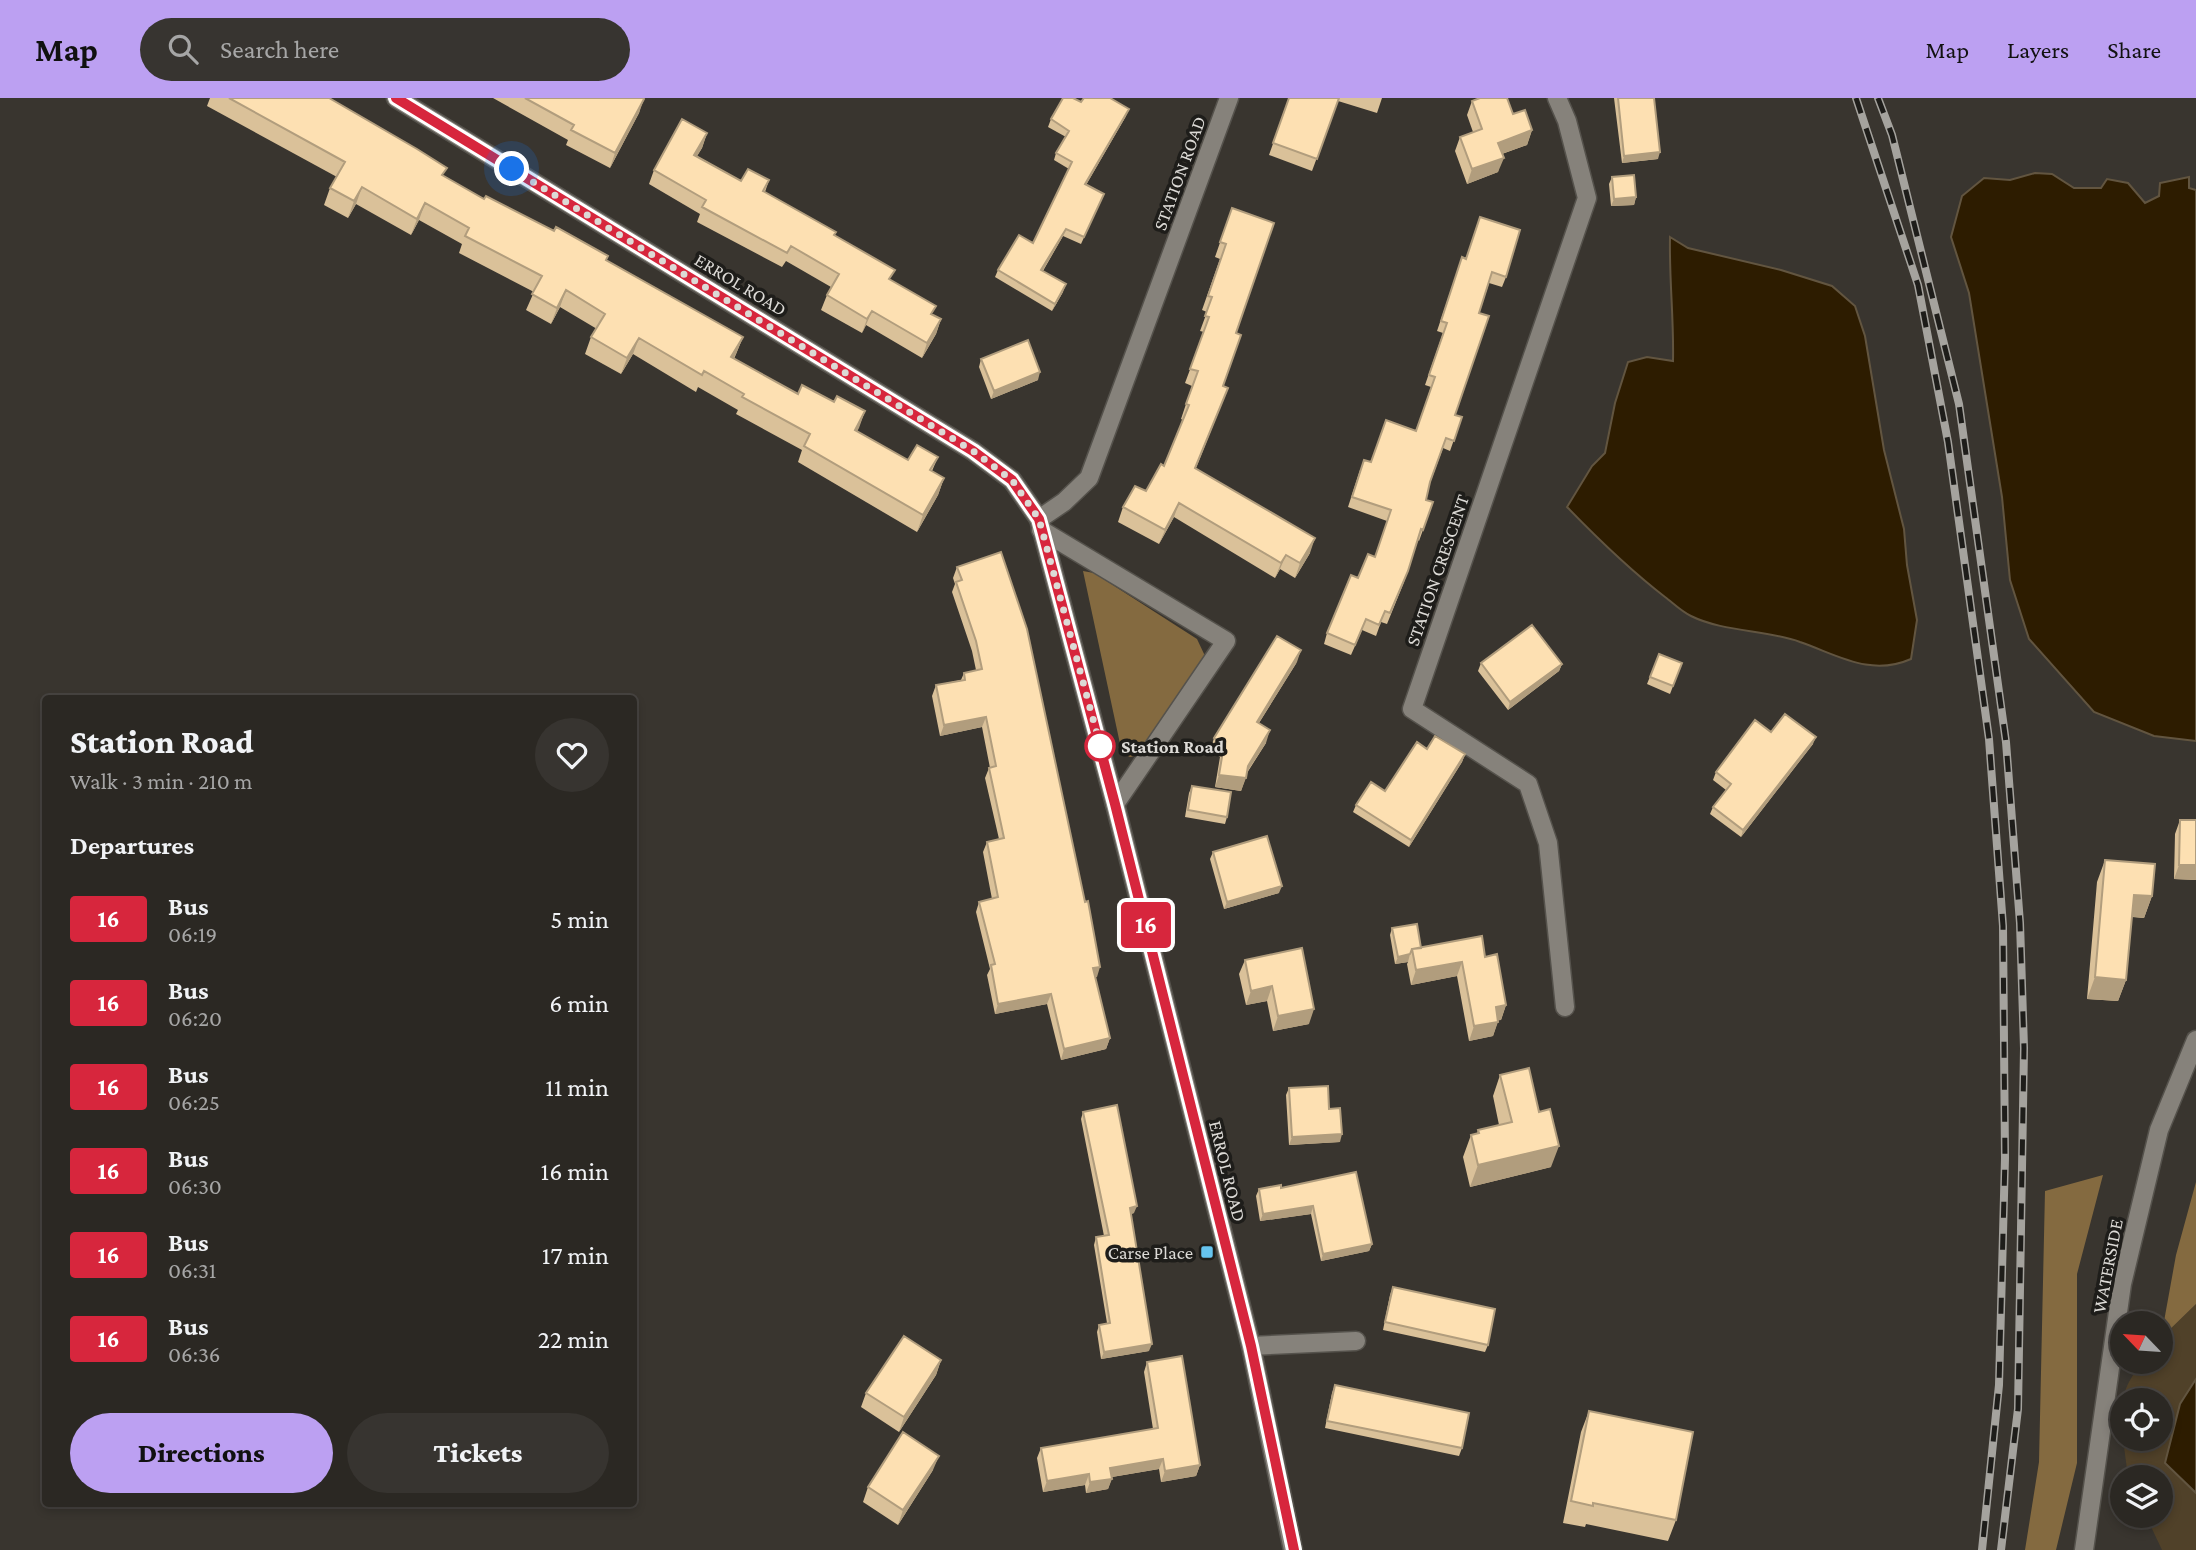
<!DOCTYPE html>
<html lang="en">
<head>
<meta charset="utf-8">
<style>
	body { margin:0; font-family:"Crimson Pro",serif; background:#373430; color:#f1f3f6; height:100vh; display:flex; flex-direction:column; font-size:26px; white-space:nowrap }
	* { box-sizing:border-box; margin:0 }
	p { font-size:23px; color:#a6a6a6 }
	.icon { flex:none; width:38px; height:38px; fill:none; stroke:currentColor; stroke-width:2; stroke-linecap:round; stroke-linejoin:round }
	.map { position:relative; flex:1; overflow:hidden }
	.sheet { position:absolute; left:42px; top:597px; width:595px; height:812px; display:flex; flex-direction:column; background:#2b2823; border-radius:7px; box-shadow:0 4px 10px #0003,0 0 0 2px #474441 }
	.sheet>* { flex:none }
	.badge { padding:0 14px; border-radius:5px; font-size:24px; line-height:46px }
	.needle { width:46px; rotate:295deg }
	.tools { position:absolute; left:2110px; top:1213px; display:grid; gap:14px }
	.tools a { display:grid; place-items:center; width:63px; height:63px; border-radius:50%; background:#2b2823; box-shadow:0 4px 10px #0003,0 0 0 2px #474441; font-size:35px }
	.you { position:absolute; width:35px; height:35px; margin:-18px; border:5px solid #fff; border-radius:50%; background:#1a73e8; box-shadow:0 0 0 10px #1a73e833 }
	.map>.badge { position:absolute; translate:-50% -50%; box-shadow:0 0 0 4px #fff }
	h2 { padding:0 28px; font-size:26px; line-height:63px }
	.round { display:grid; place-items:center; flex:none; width:74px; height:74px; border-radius:37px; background:#373430 }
	.head { display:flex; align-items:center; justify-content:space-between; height:119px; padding:0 28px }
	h1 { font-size:33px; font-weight:800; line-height:52px }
	.primary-button { display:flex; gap:14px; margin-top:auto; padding:14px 28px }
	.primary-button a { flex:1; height:80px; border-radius:42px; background:#bca0f2; color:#111; font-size:28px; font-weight:800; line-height:80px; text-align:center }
	.primary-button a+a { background:#373430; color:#f1f3f6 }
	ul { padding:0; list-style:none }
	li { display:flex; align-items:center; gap:21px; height:84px; padding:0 28px }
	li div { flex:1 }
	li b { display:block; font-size:26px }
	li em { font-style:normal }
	li .badge { min-width:77px; font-weight:700; text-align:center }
	header { display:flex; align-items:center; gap:42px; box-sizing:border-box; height:98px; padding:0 35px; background:#bca0f2; color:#111 }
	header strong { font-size:33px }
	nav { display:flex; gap:38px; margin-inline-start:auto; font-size:24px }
	.search { width:490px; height:63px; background:#373430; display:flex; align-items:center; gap:18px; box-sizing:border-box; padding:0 24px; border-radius:38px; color:#a6a6a6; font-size:26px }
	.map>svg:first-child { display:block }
</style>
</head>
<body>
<header>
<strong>Map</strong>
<div class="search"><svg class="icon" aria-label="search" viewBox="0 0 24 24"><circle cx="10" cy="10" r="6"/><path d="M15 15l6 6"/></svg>Search here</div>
<nav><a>Map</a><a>Layers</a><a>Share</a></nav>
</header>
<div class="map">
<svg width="2196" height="1452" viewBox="0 0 2196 1452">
	<rect width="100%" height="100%" fill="#39352f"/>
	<!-- green -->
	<path fill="#504129" d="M2196,1206v246h-34l-16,-34h15v-39h-33l-5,-38 38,-1v-38h-38v36c-3,-33 -2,-48 20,-74h18v-24z"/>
	<!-- forest -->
	<path fill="#846a40" d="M1083,473l11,2 103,66 8,17 -64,99 -11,2 -8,-4z
		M2103,1077l-26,99v189l-21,87h-31l14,-88 6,-271z
		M2196,1084v122l-35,34 15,-83z"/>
	<!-- water -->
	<path fill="#2d1c00" stroke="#625540" stroke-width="2" d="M2035,75l17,1 22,14h27l6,-9 21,4 17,20 14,-7 1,-13 29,-6v11l7,2v551l-42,-5 -60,-24 -65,-73 -19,-59 -8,-83 -33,-204 -18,-56 11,-41 22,-18 26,2z
		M1670,139l18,11 93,22 51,16 23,20 10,30 19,114 20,79 3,36 10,55 -6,39c-41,18 -73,-4 -111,-17 -32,-12 -77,-10 -109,-26 -9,-4 -18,-13 -26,-19 -35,-27 -67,-58 -98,-90l25,-41 13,-13 10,-50 13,-41 19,-5 26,4c1,-42 -4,-83 -3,-124z
		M2196,1281v114l-31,-30 15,-59z"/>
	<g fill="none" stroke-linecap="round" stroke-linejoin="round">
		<!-- street casing -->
		<g stroke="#55524c" stroke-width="21">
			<path id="street" d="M1557,0l10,23 20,77 -175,511 116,75 20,59 17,164
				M1039,421l25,-17 25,-24 140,-380
				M1041,432l185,111 -111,163
				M1251,1248l105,-5
				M2084,1452l38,-266 37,-154 37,-90"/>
		</g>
		<!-- secondary casing -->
		<g stroke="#55524c" stroke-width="21">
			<path id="secondary" d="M396,0l577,353 39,29 27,39 76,285 136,542 42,204"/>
		</g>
		<!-- street -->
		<use href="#street" stroke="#86827b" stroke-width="18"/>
		<!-- secondary -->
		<use href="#secondary" stroke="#86827b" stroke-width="18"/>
		<!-- rail casing -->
		<g stroke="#a5a39e" stroke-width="8">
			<path id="rail" d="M1856,0l62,187 30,157 41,297 14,187 2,232 -6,227 -17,165
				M1878,0l14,37 67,269 47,338 14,181 4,125 -6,361 -17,141"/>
		</g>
		<!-- rail -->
		<use href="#rail" stroke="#1e1d1a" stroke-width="5" stroke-dasharray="16" stroke-linecap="butt"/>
	</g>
	<!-- wall -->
	<path fill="#dac199" d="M210,0h119l115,78 40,23 122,61 137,77 -9,22 64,35 36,8 31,9 -8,20 51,29 30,-3 -6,14 12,7 -6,17 -21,37 -119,-70 4,-12 -66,-36 2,-4 -40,-23 -2,5 -63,-38 -12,20 -36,-20 6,-17 6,-8 -37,-22 -9,17 -25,-14 8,-18 -75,-39 3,-9 -43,-24 -8,15 -55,-31 -8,14 -24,-13 6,-17 7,-11 -130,-71z
		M493,0h150l-4,15 -29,55 -44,-23 2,-5z
		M1289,0h93l-5,15 -39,-12 -26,70 -43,-16z
		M1614,0h40l4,61 -36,4z
		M1472,3l41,13 19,16 -5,15 -25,9 -4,18 -31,12 -12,-33 5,-14 13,-5 -6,-17z
		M1081,4l45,14 -40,69 18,9 -23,50 -18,-8 -20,35 20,21 -11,19 -57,-34 3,-7 35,-27 36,-74 -15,-9 2,-7 10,-16 -18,-10 3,-8z
		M707,35l-5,15 -5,8 44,25 28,-1 -4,12 71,40 -2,4 99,79 8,4 -5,15 -14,24 -56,-33 -4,8 -41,-23 6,-15 4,-8 -45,-26 -4,6 -85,-45 3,-8 -51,-30 5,-14z
		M1612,79l24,20 -2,8 -23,1 -2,-22z
		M1232,110l4,125 -13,53 5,2 -32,80 114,85 -15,25 -15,-9 -5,9 -101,-61 -15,27 -41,-22 5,-15 23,-16 18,-25 19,-46 -2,-1 11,-33 -7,-3 19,-51 -4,-1 7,-19 -5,-2 18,-51 -5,-2z
		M1462,159l44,20 -4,10 -13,-4 -10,30 -24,102 7,2 -12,34 -7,-3 -13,35 -4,17 7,2 -14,39 -1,-1 -14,42 -17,42 -6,-2 -5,14 -14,-6 -11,25 -27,-11 3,-11 48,-76 12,-36 -39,-14 12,-37 56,-39 15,-44 -6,-2 18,-52 -6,-2z
		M981,261l57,21 -47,19 -12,-32z
		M957,469l140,410h-2l15,61 -4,11 -45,11 -14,-56 -52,10 -8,-39 3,-6 -14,-57 3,-10 13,-3 -9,-47 4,-10 12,-3 -14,-61 4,-10h1l-8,-41 -42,9 -8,-40 4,-11 25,-5 3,-7 12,-3 -4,-19 -20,-59 3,-8 -2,-6z
		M1659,556l23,9 -12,31 -23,-10z
		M1297,564l-38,61 7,20 -19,30 -6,18 -26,-4 5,-30 -10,-6 4,-13z
		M1481,565l81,1 -3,7 -51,39 -30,-39z
		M1771,634l42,12 -72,93 -31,-23 3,-7 13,-17 -13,-10 3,-8z
		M1427,651l38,5 -3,8 -53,85 -56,-35 3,-7 29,-14z
		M1192,688l35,31 -2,7 -40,-7 4,-24z
		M2180,722h16v60l-22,-1 1,-45z
		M1213,754l66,41 -55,16 -14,-50z
		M2105,762l47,36 -8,22 -12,-1 -6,63 -8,21 -31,-2 10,-117z
		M1392,830l29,20 64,9 21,48 -5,15h-3l-5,16 -24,5 -12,-65 -46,9 -4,-21 1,-2 -13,2 -5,-29z
		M1245,862l64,64 -36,7 -6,-30 -21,4 -7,-31z
		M1500,977l51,92 -81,20 -7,-30 8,-22 6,-1 1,-4 21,-5 -6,-29z
		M1289,990l40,21 11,33 -51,3 -3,-50z
		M1083,1014l51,101 -3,1 18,137 -48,8 -4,-27 2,-7 8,-2 -13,-78 2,-8 8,-1 -23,-117z
		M1356,1074l16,72 -3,7 -48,10 -10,-47 -51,7 -4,-25 3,-7 22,-1z
		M1393,1189l95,58 -3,7 -102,-22 7,-35z
		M941,1262l-5,15 -37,57 -38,-25 5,-14z
		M1147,1264l53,103 -4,11 -35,6 -2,-13 -47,8 -4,12 -22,4 -1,-8 -42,7 -6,-34 4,-10 112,-19 -9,-57z
		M1335,1287l127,63 -3,8 -134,-28 7,-35z
		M1589,1313l87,109 -8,21 -82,-17 -1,3 -22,-4 18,-91z
		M933,1372l-35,55 -35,-23 5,-15z"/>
	<!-- shaded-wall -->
	<path fill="#b19d7d" d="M644,1l-5,14 -29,55 5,-15z
		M1129,11l-3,7 -44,76 3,-8z
		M1532,32l-5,15 -34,12 5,-14z
		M707,35l-5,15 -13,21 5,-14z
		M1660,54l-2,7 -36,4 2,-7z
		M1504,60l-6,14 -31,12 5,-15z
		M362,89l-6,17 -8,14 6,-17z
		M1636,99l-2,8 -23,1 3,-7z
		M425,105l-6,17 -8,15 6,-16z
		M1066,131l-3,7 -24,41 2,-7z
		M1066,186l-3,8 -11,19 3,-7z
		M566,192l-6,17 -9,17 6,-16z
		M872,213l-6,14 -4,8 5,-14z
		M941,221l-5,15 -14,24 5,-15z
		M743,239l-7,17 -11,20 6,-17z
		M639,240l-6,16 -12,20 6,-16z
		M1040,274l-2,8 -47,19 3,-8z
		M865,313l-6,17 -10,18 6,-16z
		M944,380l-6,17 -21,37 6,-17z
		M1179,405l-5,14 -15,27 6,-14z
		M1315,440l-5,15 -15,25 5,-15z
		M1286,457l-6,14 -5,9 6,-15z
		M1301,552l-4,12 -45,72 5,-12z
		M1562,566l-3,7 -51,39 2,-8z
		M986,619l-4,10 -42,9 4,-11z
		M1270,632l-4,13 -23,35 5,-12z
		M1816,639l-3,7 -72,93 2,-7z
		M1465,656l-3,8 -53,85 2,-7z
		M1219,677l27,3 -5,13 -26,-4z
		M2179,767h17v15l-22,-1z
		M1282,788l-3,7 -55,16 3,-7z
		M2134,797l18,1 -8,22 -18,-2z
		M1410,856l-2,8 -13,2 3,-7z
		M1462,864l-5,14 -46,9 5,-15z
		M1100,869l-3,10 -8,1 4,-10z
		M2095,879l31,3 -8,21 -31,-2z
		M1272,888l-5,15 -21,4 5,-14z
		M1051,896l-4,10 -52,10 3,-10z
		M1506,907l-5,15 -11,2 6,-15z
		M1314,911l-5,15 -36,7 5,-15z
		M1498,924l-5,14 -24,5 5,-15z
		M1110,940l-4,11 -45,11 3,-11z
		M1342,1036l-2,8 -51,3 3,-8z
		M1559,1048l-8,21 -81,20 8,-22z
		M1137,1108l-3,7 -7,2 3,-7z
		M1313,1108l-2,8 -51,7 3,-7z
		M1372,1146l-3,7 -48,10 2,-7z
		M1152,1246l-3,7 -48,8 3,-7z
		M941,1262l-5,15 -37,57 5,-15z
		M939,1358l-6,14 -35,55 5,-15z
		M1163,1361l-4,10 -53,9 4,-10z
		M1200,1367l-4,11 -35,6 4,-11z
		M1089,1376l-4,11 -42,7 4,-11z
		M1112,1381l-4,10 -22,4 4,-11z"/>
	<!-- building -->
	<path fill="#fde0b2" stroke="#b19d7d" stroke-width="2" d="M229,0h100l88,51 30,19 -5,7 42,24 2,-3 68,35 2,-4 52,29 -2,4 137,77 -12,20 67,37 4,-9 32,17 3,-6 28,15 -10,19 53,30 9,-15 21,12 -8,13 14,8 -21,37 -119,-69 6,-12 -68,-37 2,-3 -40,-23 -2,4 -63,-37 -12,20 -36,-21 14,-23 -39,-24 -9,18 -25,-14 10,-18 -77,-40 4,-8 -44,-25 -8,16 -55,-32 -8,14 -24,-13 15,-26z
		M525,0h118l1,1 -29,54 -44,-23 3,-5z
		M1063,0h10l8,4 3,-4h26l19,11 -44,75 19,10 -20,43 -18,-8 -25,41 25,14 -11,20 -57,-34 21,-35 14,8 39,-81 -16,-9 13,-22 -18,-12z
		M1289,0h50l-22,61 -44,-16z
		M1480,0h27l6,16 12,-4 7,20 -34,13 6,15 -32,11 -12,-32 22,-8 -10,-28z
		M1618,0h36l6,54 -36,4z
		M682,21l25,14 -13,22 47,26 7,-12 21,11 -6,11 73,41 -2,3 61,35 -6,9 47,27 -5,8 10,5 -14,24 -55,-32 -5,8 -40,-24 12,-21 -48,-28 -4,7 -85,-46 4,-7 -52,-30z
		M1634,77l2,22 -22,2 -2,-22z
		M1232,110l42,15 -38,110 5,2 -18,51 5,2 -33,80 120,70 -15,25 -14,-8 -5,8 -102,-60 -14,27 -42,-23 12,-21 11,5 15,-27 3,2 25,-61 -3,-1 12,-33 -8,-2 19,-52 -4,-1 7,-19 -4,-1 18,-52 -6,-2z
		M1480,119l40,13 -14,47 -14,-5 -13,41 10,3 -34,99 7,2 -8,24 -8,-3 -16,44 -4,18 7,2 -10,28 -2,-1 -13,42 -18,42 -5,-2 -6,14 -13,-6 -11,26 -28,-12 24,-58 7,3 10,-24 7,3 16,-47 -39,-13 12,-37 7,2 15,-42 30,11 19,-54 -6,-2 18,-52 -6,-2 21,-64 4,2z
		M1028,242l12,32 -46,19 -13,-32z
		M1001,454l26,77 58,273 3,-1 12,66 -7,1 17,70 -46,11 -13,-55 -53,10 -7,-39 4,-1 -16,-62 19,-5 -11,-55 17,-4 -15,-70 7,-2 -10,-49 -42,8 -8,-40 29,-5 -1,-7 18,-4 -6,-28 -20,-59 6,-2 -5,-13z
		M1532,527l30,39 -52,38 -29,-39z
		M1277,538l24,14 -44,72 13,8 -22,36 -2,12 -27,-3 5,-30 -10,-7z
		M1659,556l23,9 -9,23 -23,-9z
		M1785,616l31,23 -73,93 -30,-23 18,-23 -15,-12 39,-52 16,12z
		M1435,638l30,18 -54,86 -55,-35 15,-23 14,9 32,-49 10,7z
		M1192,688l39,6 -4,25 -39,-7z
		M2180,722h16v45h-17z
		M1267,738l15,50 -55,16 -14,-50z
		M2105,762l50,4 -3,32 -18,-1 -8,85 -31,-3z
		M1417,826l4,24 -9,1 -2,5 -12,3 -6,-29z
		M1482,838l3,21 12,-3 9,51 -10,2 2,15 -24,4 -12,-64 -46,8 -4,-21z
		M1302,850l12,61 -36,7 -6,-30 -21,5 -6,-31z
		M1529,970l10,44 11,-3 9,37 -81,19 -7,-30 8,-2 -1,-3 34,-8 -12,-47z
		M1328,988l1,23 11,-1 2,26 -50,3 -3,-49z
		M1117,1007l20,101 -7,2 22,136 -48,8 -5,-27 11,-2 -14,-86 13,-2 -26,-123z
		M1356,1074l16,72 -49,10 -10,-48 -50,8 -4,-25 22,-4v3z
		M1393,1189l102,22 -7,36 -103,-23z
		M904,1238l37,24 -37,57 -38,-24z
		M1182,1258l18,109 -35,6 -2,-12 -53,9 2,11 -22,3 -1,-8 -42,7 -6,-33 117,-20 -11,-66z
		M1335,1287l134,28 -7,35 -135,-27z
		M1589,1313l104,21 -17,88 -83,-17v3l-22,-5z
		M903,1334l36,24 -36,54 -35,-23z"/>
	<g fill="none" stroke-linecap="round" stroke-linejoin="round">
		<!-- line casing -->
		<g stroke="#fff" stroke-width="16">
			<path id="line" d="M396,0l577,353 39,29 27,39 76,285 136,542 43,204"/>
		</g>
		<!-- line -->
		<use href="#line" stroke="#d7263d" stroke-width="10"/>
		<!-- walk -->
		<path stroke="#dcdad6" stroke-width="7" stroke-dasharray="0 12.6" d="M512,71l461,282 39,29 27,39 64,237 -3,-10"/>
	</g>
	<!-- markers -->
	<circle fill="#fff" stroke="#d7263d" stroke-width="3.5" cx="1100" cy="648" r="14"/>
	<rect fill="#66c4ef" stroke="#1e1d1a" stroke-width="2.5" x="1200" y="1147" width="14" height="14" rx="3.5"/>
	<g text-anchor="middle" stroke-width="7" stroke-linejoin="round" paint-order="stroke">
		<!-- street labels -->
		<g font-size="19" fill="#dcdad6" stroke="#1e1d1a">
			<text transform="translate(1179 75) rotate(-70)" y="7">STATION ROAD</text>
			<text transform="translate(741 186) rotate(31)" y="7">ERROL ROAD</text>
			<text transform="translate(1437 472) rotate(-71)" y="7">STATION CRESCENT</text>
			<text transform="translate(1228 1073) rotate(76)" y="7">ERROL ROAD</text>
			<text transform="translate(2107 1168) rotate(-79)" y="7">WATERSIDE</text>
		</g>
		<!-- stop labels -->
		<g font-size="19" font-weight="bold" fill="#dcdad6" stroke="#1e1d1a" text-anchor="start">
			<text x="1121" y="655">Station Road</text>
		</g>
		<!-- poi labels -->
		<g font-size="19" fill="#dcdad6" stroke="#1e1d1a" text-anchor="end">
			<text x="1193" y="1161">Carse Place</text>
		</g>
	</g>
</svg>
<div class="tools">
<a><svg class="needle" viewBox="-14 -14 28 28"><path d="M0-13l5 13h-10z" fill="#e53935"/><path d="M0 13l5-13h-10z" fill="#a6a6a6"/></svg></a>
<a><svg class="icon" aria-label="locate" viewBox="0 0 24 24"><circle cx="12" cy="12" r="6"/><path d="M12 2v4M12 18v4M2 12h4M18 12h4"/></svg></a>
<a><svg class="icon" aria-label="layers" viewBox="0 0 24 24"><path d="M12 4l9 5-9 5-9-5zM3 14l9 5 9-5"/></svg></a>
</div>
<div class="you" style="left:512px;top:71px"></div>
<b class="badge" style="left:1146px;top:827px;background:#d7263d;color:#fff">16</b>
<section class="sheet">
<div class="head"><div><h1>Station Road</h1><p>Walk · 3 min · 210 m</p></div><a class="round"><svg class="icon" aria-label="heart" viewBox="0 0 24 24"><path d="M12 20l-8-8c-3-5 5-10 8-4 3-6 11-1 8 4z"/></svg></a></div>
<h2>Departures</h2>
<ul>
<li><span class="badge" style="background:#d7263d;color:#fff">16</span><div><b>Bus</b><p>06:19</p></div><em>5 min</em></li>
<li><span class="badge" style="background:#d7263d;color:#fff">16</span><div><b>Bus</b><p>06:20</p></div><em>6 min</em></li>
<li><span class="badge" style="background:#d7263d;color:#fff">16</span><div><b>Bus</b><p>06:25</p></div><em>11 min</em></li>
<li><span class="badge" style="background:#d7263d;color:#fff">16</span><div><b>Bus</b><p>06:30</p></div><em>16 min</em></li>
<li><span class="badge" style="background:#d7263d;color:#fff">16</span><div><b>Bus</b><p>06:31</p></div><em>17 min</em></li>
<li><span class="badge" style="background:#d7263d;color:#fff">16</span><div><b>Bus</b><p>06:36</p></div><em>22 min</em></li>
</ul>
<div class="primary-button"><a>Directions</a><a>Tickets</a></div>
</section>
</div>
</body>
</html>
